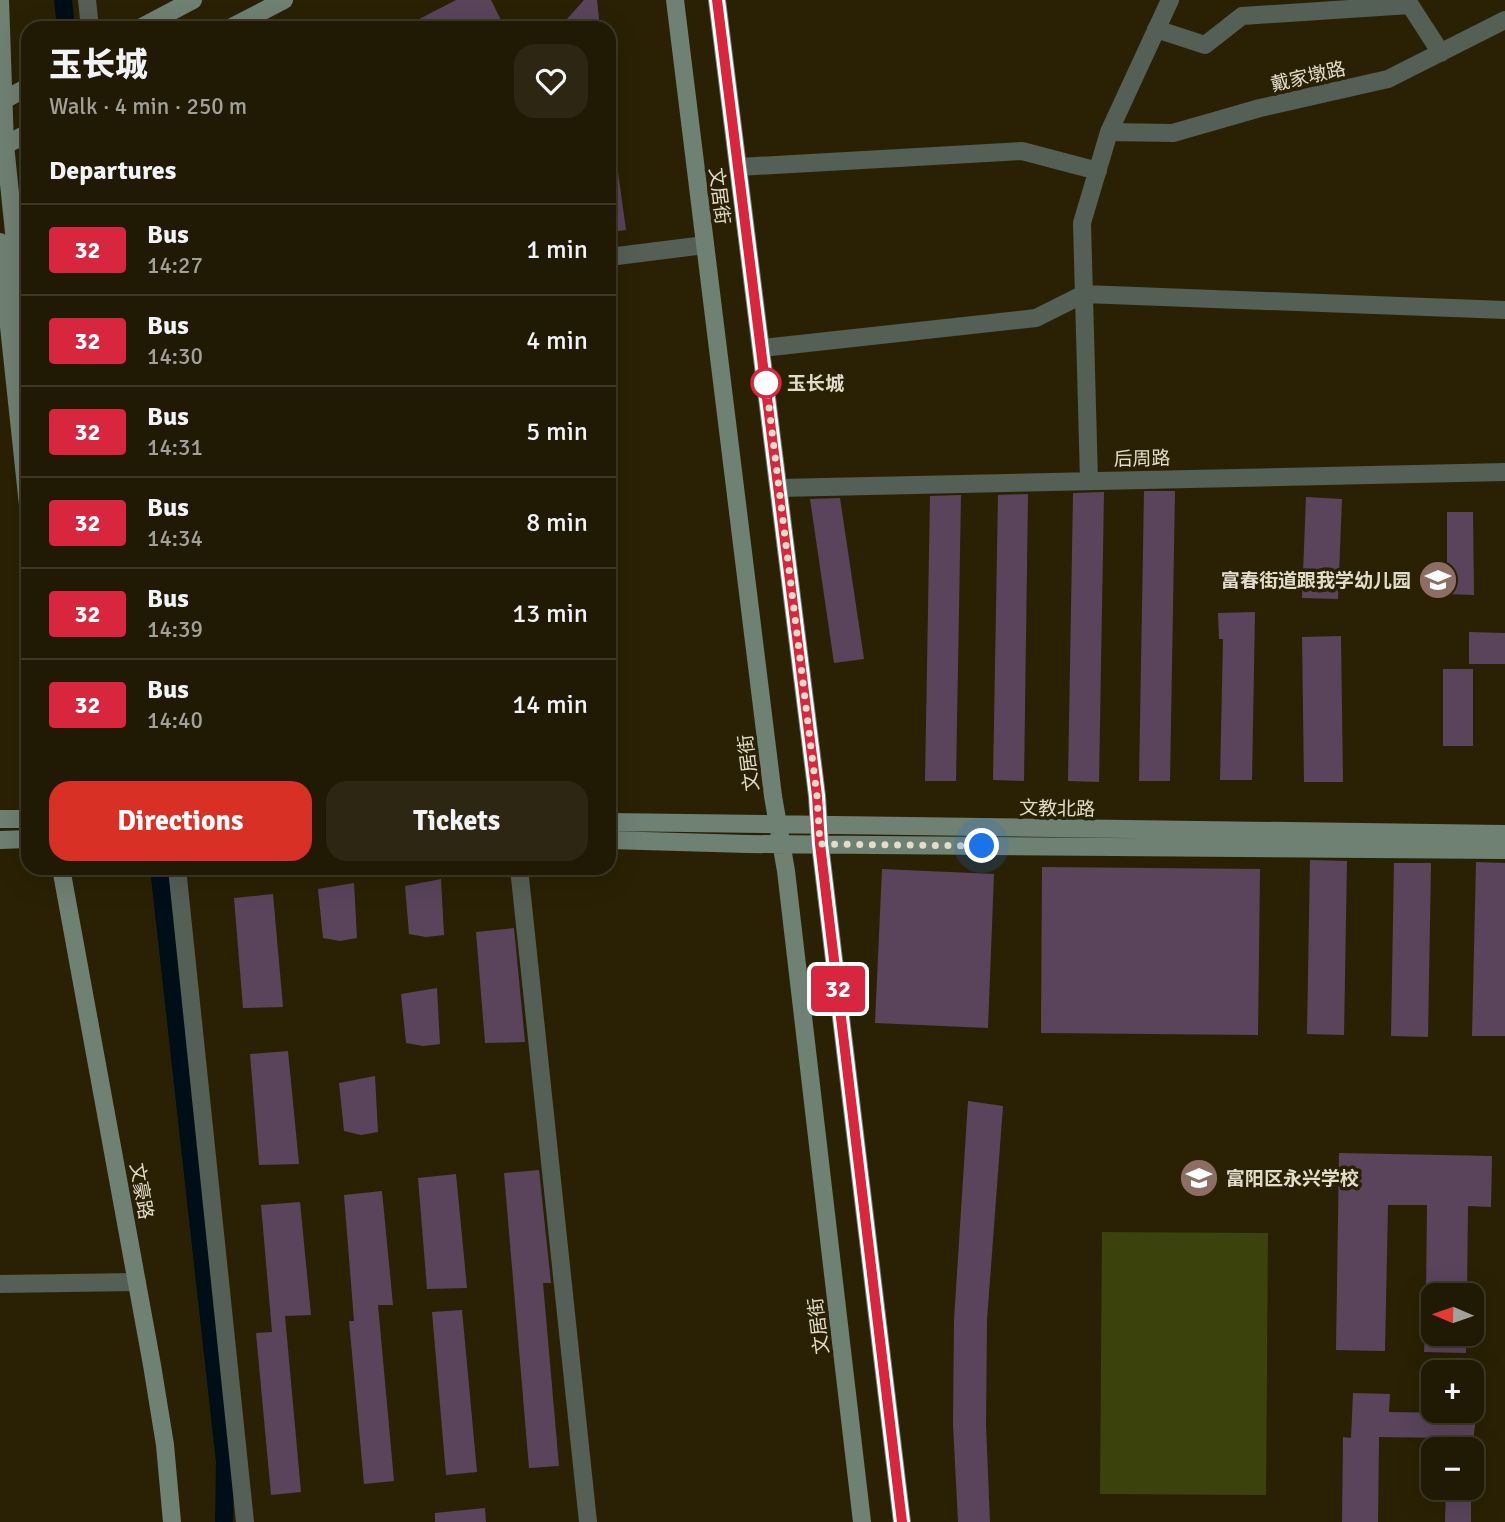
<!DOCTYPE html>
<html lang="en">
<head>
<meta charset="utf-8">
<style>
	body { margin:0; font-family:Signika,"Noto Sans SC",sans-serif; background:#2d2612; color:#f1f3f6; height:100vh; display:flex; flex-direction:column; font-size:26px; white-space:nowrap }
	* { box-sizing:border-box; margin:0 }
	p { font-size:23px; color:#a2a09a }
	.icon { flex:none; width:38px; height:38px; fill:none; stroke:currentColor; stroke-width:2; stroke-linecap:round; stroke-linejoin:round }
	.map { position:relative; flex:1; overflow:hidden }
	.side { position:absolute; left:21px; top:21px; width:595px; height:854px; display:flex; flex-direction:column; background:#201903; border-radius:21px; box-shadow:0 7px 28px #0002,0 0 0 2px #3d3825 }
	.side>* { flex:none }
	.badge { padding:0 14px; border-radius:5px; font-size:24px; line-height:46px }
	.needle { width:46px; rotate:272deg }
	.controls { position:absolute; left:1421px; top:1283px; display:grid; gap:14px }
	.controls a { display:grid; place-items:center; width:63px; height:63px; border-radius:14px; background:#201903; box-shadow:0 7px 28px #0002,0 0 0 2px #3d3825; font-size:35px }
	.you { position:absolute; width:35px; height:35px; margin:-18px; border:5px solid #fff; border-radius:50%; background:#1a73e8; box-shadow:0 0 0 10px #1a73e833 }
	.map>.badge { position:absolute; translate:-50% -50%; box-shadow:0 0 0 4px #fff }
	h2 { padding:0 28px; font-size:26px; line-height:63px }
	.round { display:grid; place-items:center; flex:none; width:74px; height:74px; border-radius:21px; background:#2d2612 }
	.overview { display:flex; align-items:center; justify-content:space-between; height:119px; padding:0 28px }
	h1 { font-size:33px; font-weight:800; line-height:52px }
	.button { display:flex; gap:14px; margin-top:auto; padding:14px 28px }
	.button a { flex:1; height:80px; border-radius:21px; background:#d93025; color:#fff; font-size:28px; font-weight:800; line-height:80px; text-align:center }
	.button a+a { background:#2d2612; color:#f1f3f6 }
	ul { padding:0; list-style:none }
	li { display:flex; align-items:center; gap:21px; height:91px; padding:0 28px; border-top:2px solid #3d3825 }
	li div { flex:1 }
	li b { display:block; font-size:26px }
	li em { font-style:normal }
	li .badge { min-width:77px; font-weight:700; text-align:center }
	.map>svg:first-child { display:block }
</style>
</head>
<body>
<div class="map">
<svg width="1505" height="1522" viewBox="0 0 1505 1522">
	<rect width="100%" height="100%" fill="#2a2104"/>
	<!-- green -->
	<path fill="#3c420b" d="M1102,1232l166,1 -2,262 -166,-1z"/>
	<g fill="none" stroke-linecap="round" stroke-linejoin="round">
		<!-- canal -->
		<path stroke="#000e18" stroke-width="18" d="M63,0l3,28
			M159,868l66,594 -1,60"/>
	</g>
	<!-- building -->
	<path fill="#59445b" d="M456,0h35l11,22 -12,6h-88z
		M584,0h13l3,28h-41z
		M609,165h8l9,65 -17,2z
		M1144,491h31l-5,290h-31z
		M1104,492l-5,290 -31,-1 5,-288z
		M1028,494l-4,287 -31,-1 5,-285z
		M961,495l-5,286h-31l5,-285z
		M1306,497l36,2 -4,100 -36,-1z
		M840,498l24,161 -30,4 -24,-164z
		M1447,512h26l1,83 -27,-1z
		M1255,612l-3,168h-32l3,-141h-4l-1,-26z
		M1469,632l36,1v31h-36z
		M1341,636l2,146h-39l-2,-145z
		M1443,669h30v77h-30z
		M1310,860l37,1 -3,174 -37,-1z
		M1476,862l29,1v173h-33z
		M1394,863h37l-3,174 -37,-1z
		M1042,867l218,2 -2,166 -217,-2z
		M882,869l112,5 -6,154 -113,-5z
		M441,879l3,56 -18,2 -17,-3 -4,-48z
		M354,883l3,55 -17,3 -17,-3 -5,-49z
		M273,894l10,113 -40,1 -9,-110z
		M514,928l11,114 -40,1 -9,-111z
		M437,988l3,56 -17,2 -17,-3 -5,-49z
		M288,1051l11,113 -40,1 -9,-111z
		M375,1076l3,56 -17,3 -17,-4 -5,-48z
		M968,1101l35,5 -16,214 -1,105 4,97h-32l-5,-98 1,-104z
		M1339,1153l153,3 -1,51 -23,-1 -1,89h-41l1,-90h-39l-3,146 -49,-1z
		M539,1170l12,113h-8l16,183 -30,2 -25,-295z
		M456,1174l11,114 -40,1 -9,-111z
		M382,1191l11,114h-15l16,176 -30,3 -15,-163h5l-10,-126z
		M300,1202l11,113 -26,1 16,176 -30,3 -15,-162 16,-1 -11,-127z
		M462,1310l15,162 -31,3 -14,-163z
		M1425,1334h41v19l-42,-1z
		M1353,1393l37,1 -1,18 63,1v-3h25l-5,39h-25v-11l-68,-1 -1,85h-36l1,-85 8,1z
		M1446,1488h25v34h-26z
		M485,1508l1,14h-51v-9z"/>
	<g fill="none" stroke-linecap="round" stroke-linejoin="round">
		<!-- street -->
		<path stroke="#545f55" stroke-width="18" d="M87,0l3,28
			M1156,29l49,16 37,-29 168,-11 31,48
			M1109,132l64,1 87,-25 128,-29 117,-59
			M739,167l283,-16 76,20
			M609,257l96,-12
			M762,348l274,-30 48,-24 421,16
			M1089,480l-7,-257 27,-91 61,-132
			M779,488l726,-16
			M177,868l68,654
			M519,868l69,654
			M0,1284l137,-2"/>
		<!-- secondary -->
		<path stroke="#6f8172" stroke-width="18" d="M0,0l5,145 23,223
			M675,0l98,796 13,75 76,651
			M717,0l100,796 3,48 82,678
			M140,28l53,-28
			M230,28l54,-28
			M0,102l28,-15
			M0,148l28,-15
			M0,242l28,263
			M0,819h28
			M609,822l896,12
			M0,840l28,-1
			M609,840l138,4 758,6
			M61,868l91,497 13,80 7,77"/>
	</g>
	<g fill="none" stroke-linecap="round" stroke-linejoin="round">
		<!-- line casing -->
		<g stroke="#fff" stroke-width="16">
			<path id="line" d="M717,0l100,796 3,48 82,678"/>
		</g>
		<!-- line -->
		<use href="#line" stroke="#d7263d" stroke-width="10"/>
		<!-- walk -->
		<path stroke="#e2dccb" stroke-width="7" stroke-dasharray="0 12.6" d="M766,383l51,413 3,48 162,2"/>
	</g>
	<!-- icons -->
	<defs>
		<g id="school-disc" transform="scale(2.0125)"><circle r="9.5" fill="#8d6e63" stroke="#2a2104"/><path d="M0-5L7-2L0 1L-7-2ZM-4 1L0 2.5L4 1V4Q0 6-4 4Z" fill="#fff"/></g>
	</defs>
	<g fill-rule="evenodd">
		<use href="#school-disc" x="1438" y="580"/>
		<use href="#school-disc" x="1199" y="1178"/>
	</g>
	<!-- markers -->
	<circle fill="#fff" stroke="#d7263d" stroke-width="3.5" cx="766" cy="383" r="14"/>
	<g text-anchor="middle" stroke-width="7" stroke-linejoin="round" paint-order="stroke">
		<!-- street labels -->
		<g font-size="19" fill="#e2dccb" stroke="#2a2104">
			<text transform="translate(1308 76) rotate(-13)" y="7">戴家墩路</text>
			<text transform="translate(720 196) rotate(83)" y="7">文居街</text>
			<text transform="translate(1142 458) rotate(-1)" y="7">后周路</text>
			<text transform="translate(748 763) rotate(-97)" y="7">文居街</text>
			<text transform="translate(1057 808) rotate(1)" y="7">文教北路</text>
			<text transform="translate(142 1191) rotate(80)" y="7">文豪路</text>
			<text transform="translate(818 1326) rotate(-97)" y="7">文居街</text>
		</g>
		<!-- stop labels -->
		<g font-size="19" font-weight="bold" fill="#e2dccb" stroke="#2a2104" text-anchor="start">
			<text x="787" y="390">玉长城</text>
		</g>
		<!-- poi labels -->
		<g font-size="19" font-weight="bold" fill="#e2dccb" stroke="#2a2104" text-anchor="end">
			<text x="1411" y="587">富春街道跟我学幼儿园</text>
			<text x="1226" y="1185" text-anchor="start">富阳区永兴学校</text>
		</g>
	</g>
</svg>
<div class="controls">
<a><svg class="needle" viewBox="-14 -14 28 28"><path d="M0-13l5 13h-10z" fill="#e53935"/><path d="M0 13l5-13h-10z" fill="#a2a09a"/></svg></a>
<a>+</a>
<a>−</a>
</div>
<div class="you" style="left:982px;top:846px"></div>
<b class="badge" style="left:838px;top:989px;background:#d7263d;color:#fff">32</b>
<section class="side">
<div class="overview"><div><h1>玉长城</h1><p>Walk · 4 min · 250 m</p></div><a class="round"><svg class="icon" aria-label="heart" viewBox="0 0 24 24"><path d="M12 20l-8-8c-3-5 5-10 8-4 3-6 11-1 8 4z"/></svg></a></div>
<h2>Departures</h2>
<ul>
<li><span class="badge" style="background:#d7263d;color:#fff">32</span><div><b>Bus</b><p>14:27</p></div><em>1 min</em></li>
<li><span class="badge" style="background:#d7263d;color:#fff">32</span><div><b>Bus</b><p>14:30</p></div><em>4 min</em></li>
<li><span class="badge" style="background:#d7263d;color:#fff">32</span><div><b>Bus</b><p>14:31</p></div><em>5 min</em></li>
<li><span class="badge" style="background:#d7263d;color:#fff">32</span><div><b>Bus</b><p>14:34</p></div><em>8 min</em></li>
<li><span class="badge" style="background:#d7263d;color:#fff">32</span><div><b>Bus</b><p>14:39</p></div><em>13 min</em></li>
<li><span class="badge" style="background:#d7263d;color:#fff">32</span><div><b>Bus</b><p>14:40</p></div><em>14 min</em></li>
</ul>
<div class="button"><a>Directions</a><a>Tickets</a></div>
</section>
</div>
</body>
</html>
